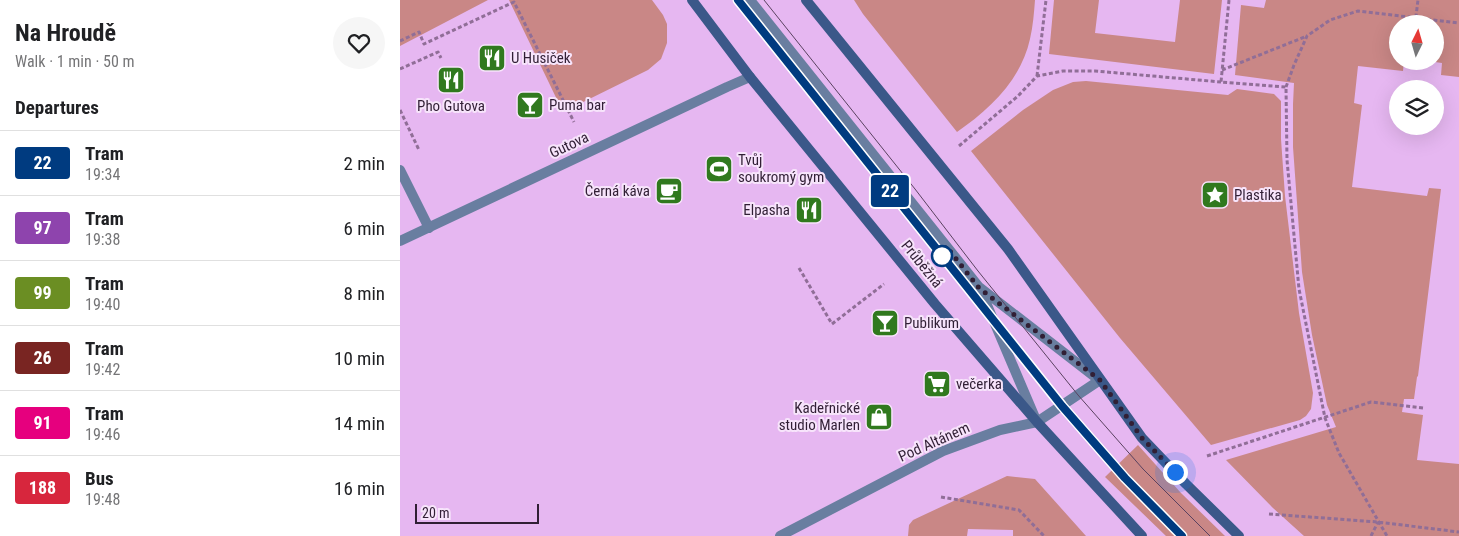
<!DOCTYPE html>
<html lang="en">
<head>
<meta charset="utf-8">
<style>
	body { margin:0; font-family:"Roboto Condensed",sans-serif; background:#f6f6f6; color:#202124; height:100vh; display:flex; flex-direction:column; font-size:19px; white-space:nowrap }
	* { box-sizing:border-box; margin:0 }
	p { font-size:16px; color:#757577 }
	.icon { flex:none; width:28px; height:28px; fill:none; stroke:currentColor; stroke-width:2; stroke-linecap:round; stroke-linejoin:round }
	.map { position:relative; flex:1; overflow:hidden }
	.side { display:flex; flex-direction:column; background:#fff; width:400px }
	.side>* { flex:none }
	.badge { padding:0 10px; border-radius:4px; font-size:18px; line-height:32px }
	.needle { width:32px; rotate:5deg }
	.controls { position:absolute; left:989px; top:15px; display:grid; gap:10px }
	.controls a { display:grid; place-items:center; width:55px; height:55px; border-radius:50%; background:#fff; box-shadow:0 5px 20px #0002; font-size:25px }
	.scale { position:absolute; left:15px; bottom:12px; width:124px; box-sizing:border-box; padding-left:5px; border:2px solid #311f35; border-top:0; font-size:14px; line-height:18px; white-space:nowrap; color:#311f35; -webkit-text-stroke:4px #f7e4fb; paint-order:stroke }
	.you { position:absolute; width:25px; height:25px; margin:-12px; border:4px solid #fff; border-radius:50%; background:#1a73e8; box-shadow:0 0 0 8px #1a73e833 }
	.map>.badge { position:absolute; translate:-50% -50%; box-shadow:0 0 0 2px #fff }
	h2 { padding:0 15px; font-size:19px; line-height:45px }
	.round { display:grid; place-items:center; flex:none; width:52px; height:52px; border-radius:26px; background:#f6f6f6 }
	.headline { display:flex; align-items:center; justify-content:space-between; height:85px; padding:0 15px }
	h1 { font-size:24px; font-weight:700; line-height:38px }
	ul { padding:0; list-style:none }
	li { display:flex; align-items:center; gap:15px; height:65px; padding:0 15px; border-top:1px solid #e0e0e0 }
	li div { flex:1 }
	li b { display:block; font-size:19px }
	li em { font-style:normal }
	li .badge { min-width:55px; font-weight:700; text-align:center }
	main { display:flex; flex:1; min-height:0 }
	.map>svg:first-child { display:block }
</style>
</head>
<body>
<main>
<section class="side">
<div class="headline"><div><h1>Na Hroudě</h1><p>Walk · 1 min · 50 m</p></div><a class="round"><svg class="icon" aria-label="heart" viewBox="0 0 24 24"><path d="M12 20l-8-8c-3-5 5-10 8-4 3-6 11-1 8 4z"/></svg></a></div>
<h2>Departures</h2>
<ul>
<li><span class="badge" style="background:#003b80;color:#fff">22</span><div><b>Tram</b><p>19:34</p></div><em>2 min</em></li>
<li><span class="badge" style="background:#8e44ad;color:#fff">97</span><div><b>Tram</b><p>19:38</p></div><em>6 min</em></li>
<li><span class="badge" style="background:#6b8e23;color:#fff">99</span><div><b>Tram</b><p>19:40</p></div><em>8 min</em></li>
<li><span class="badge" style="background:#792522;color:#fff">26</span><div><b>Tram</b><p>19:42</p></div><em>10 min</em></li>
<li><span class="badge" style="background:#e6007e;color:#fff">91</span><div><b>Tram</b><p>19:46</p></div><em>14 min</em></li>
<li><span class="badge" style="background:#d7263d;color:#fff">188</span><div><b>Bus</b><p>19:48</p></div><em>16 min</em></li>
</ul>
</section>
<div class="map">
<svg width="1059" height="536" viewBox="0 0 1059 536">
	<rect width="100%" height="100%" fill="#e6b7f1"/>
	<!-- green -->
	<path fill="#c98786" d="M0,0h88l-88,46z
		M109,0h143l11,15 4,9v19l-6,16 -13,11 -85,42z
		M454,0h181c-1,13 -2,26 -5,39 -9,41 -40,70 -73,93l-94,-118z
		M654,0h45l-4,33 80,9 5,-42h42l-8,74 -165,-20z
		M866,0h193v77l-18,-2 1,-12 -14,-2h7v-37h-37v37h6l-1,10 -45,-5 -4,37 8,2 -10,82 75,9 2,-8 12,1 -23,187 -1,1 -3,22h-10l-2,13 21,3 -6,45 42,4v72h-155l-31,-28 -47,-48 110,-33 -9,-22 -15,-70 -10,-63 -9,-125v-43l1,-21 -59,-8 6,-70 23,3z
		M686,81l142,14 9,-6 37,5 7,7v38l4,57 14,117 14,80 -2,16 -5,7 -6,4 -89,25 -91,-107 -149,-187 52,-41 30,-20 20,-8z
		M738,445l43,48 44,43h-59l-61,-59z
		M607,476l28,3 51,57h-73v-6l-45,-1 -1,7h-59l1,-11 4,-5z"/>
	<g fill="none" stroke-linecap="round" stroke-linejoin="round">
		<!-- path -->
		<path stroke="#906e97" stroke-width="3" stroke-dasharray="4 2.5" stroke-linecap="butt" d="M829,0l-8,82 65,5 1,73 12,129 26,129 14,35 48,83
			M1015,24l3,-24
			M0,41l19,-9 5,12 90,-42 60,120
			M0,69l38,-17 3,6
			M822,70l85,-34
			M637,76l9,-76
			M886,87l8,-22 13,-29 23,-16 28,-9 101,12
			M0,110l19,40
			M559,146l59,-50 19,-20 26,-5h32l126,11
			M399,268l33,56 52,-40
			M807,456l164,-54 52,6
			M541,497l78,13 25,26
			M869,514l109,8 81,10
			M971,536l7,-14"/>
		<!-- lane -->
		<path stroke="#697ea0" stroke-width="10" d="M350,0l229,287 120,93
			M0,170l29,58
			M581,291l55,129"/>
		<!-- street -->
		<path stroke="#697ea0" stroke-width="10" d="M0,241l327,-154 23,-10
			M380,536l163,-85 57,-21 37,-8 63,-42"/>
		<!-- secondary -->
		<path stroke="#3b5889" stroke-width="10" d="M292,0l58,77 185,227 102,118 105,114
			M406,0l202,249 134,189 44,46 53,52"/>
		<!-- tram -->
		<path stroke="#5a4260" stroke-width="1" d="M338,0l323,406 64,72 57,58
			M364,0l151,189 63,82 100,124 65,74 67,67"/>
	</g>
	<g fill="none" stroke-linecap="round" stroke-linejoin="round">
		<!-- line casing -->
		<g stroke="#fff" stroke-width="11">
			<path id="line" d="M338,0l324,406 63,72 57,58"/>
		</g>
		<!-- line -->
		<use href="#line" stroke="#003b80" stroke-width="8"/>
		<!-- walk -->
		<path stroke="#311f35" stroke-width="5" stroke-dasharray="0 9" d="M542,256l4,-10 33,42 121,92 42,58 33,34"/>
	</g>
	<!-- icons -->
	<defs>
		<g id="restaurant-square" transform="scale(1.4375)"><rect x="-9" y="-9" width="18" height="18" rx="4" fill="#30791e" stroke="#f7e4fb"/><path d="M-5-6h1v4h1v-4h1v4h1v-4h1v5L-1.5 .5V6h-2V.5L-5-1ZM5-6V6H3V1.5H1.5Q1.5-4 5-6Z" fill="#fff"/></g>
		<g id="bar-square" transform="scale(1.4375)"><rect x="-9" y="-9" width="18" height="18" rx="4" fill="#30791e" stroke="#f7e4fb"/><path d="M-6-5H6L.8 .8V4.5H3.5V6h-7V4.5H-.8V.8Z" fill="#fff"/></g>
		<g id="stadium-square" transform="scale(1.4375)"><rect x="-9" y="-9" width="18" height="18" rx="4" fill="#30791e" stroke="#f7e4fb"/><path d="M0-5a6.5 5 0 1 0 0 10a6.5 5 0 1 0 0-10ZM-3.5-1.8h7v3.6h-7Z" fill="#fff"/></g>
		<g id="cafe-square" transform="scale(1.4375)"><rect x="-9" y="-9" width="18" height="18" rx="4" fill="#30791e" stroke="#f7e4fb"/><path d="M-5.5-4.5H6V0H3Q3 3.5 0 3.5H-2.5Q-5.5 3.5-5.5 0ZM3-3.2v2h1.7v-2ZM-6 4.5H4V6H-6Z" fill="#fff"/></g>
		<g id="sight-square" transform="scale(1.4375)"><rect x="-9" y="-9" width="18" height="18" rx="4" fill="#30791e" stroke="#f7e4fb"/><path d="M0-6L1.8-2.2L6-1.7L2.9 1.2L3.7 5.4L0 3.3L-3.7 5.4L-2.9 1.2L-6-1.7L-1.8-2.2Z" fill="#fff"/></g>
		<g id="supermarket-square" transform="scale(1.4375)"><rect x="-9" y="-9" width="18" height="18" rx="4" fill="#30791e" stroke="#f7e4fb"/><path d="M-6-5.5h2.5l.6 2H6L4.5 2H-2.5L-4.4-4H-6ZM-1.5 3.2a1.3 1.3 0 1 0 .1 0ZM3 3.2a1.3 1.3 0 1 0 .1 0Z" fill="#fff"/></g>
		<g id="shop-square" transform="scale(1.4375)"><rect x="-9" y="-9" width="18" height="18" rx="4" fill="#30791e" stroke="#f7e4fb"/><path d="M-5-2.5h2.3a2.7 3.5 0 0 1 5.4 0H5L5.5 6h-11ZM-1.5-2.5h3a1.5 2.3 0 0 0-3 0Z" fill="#fff"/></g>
	</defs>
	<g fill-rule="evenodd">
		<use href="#restaurant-square" x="92" y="58"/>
		<use href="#restaurant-square" x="51" y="80"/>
		<use href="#bar-square" x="130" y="105"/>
		<use href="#stadium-square" x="319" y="169"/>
		<use href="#cafe-square" x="269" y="191"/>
		<use href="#sight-square" x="815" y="195"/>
		<use href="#restaurant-square" x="409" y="210"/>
		<use href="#bar-square" x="485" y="323"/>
		<use href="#supermarket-square" x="537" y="384"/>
		<use href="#shop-square" x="479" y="417"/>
	</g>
	<!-- markers -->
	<circle fill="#fff" stroke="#003b80" stroke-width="2.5" cx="542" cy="256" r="10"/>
	<g text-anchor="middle" stroke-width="4" stroke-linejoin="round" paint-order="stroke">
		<!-- poi labels -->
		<g font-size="15" fill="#311f35" stroke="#f7e4fb" text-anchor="start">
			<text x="111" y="63">U Husiček</text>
			<text x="149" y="110">Puma bar</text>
			<text x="51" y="111" text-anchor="middle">Pho Gutova</text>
			<text x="338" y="165">Tvůj<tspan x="338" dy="17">soukromý gym</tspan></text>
			<text x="250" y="196" text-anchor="end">Černá káva</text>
			<text x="834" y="200">Plastika</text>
			<text x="390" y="215" text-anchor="end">Elpasha</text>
			<text x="504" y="328">Publikum</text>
			<text x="556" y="389">večerka</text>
			<text x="460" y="413" text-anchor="end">Kadeřnické<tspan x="460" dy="17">studio Marlen</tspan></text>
		</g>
		<!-- street labels -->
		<g font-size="15" fill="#311f35" stroke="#f7e4fb">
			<text transform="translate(169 145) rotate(-25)" y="5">Gutova</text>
			<text transform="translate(522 264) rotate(51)" y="5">Průběžná</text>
			<text transform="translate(534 442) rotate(-24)" y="5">Pod Altánem</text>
		</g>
	</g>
</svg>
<div class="controls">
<a><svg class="needle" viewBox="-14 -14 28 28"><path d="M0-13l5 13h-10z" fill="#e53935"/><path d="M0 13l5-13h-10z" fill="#757577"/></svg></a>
<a><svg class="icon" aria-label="layers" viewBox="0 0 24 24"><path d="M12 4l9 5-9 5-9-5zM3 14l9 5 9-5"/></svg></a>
</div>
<div class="scale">20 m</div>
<div class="you" style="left:775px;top:472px"></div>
<b class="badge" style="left:490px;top:191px;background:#003b80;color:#fff">22</b>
</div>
</main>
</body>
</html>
